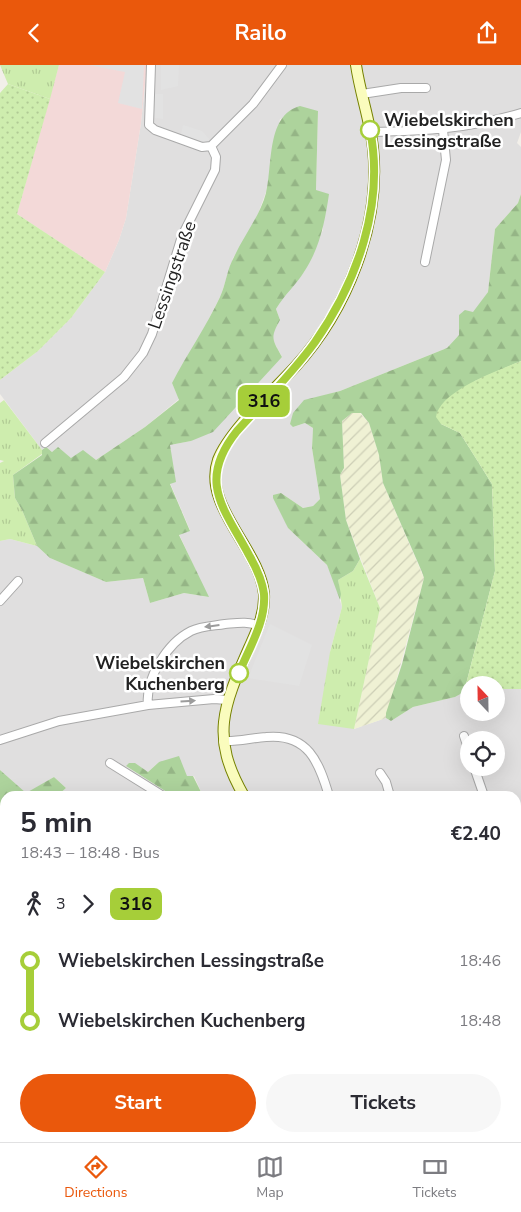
<!DOCTYPE html>
<html lang="en">
<head>
<meta charset="utf-8">
<style>
	body { margin:0; font-family:"Nunito Sans",sans-serif; background:#f7f7f7; color:#2b2b33; height:100vh; display:flex; flex-direction:column; font-size:19px; white-space:nowrap }
	* { box-sizing:border-box; margin:0 }
	p { font-size:16px; color:#7c7c81 }
	.icon { flex:none; width:28px; height:28px; fill:none; stroke:currentColor; stroke-width:2; stroke-linecap:round; stroke-linejoin:round }
	.map { position:relative; flex:1; overflow:hidden }
	.details { position:absolute; left:0px; top:726px; width:521px; height:351px; display:flex; flex-direction:column; background:#fff; border-radius:15px 15px 0 0; box-shadow:0 5px 20px #0002 }
	.details>* { flex:none }
	.badge { padding:0 10px; border-radius:8px; font-size:18px; line-height:32px }
	.needle { width:32px; rotate:338deg }
	.tools { position:absolute; left:460px; top:611px; display:grid; gap:10px }
	.tools a { display:grid; place-items:center; width:45px; height:45px; border-radius:50%; background:#fff; box-shadow:0 5px 20px #0002; font-size:25px }
	.map>.badge { position:absolute; translate:-50% -50%; box-shadow:0 0 0 2px #fff }
	.legs { display:flex; align-items:center; gap:8px; height:55px; padding:0 20px; font-size:16px }
	.legs p { margin-inline-start:auto }
	.headline { display:flex; align-items:center; justify-content:space-between; height:85px; padding:0 20px }
	h1 { font-size:28px; font-weight:700; line-height:38px }
	.button { display:flex; gap:10px; margin-top:auto; padding:10px 20px }
	.button a { flex:1; height:58px; border-radius:30px; background:#ea580c; color:#fff; font-size:20px; font-weight:700; line-height:58px; text-align:center }
	.button a+a { background:#f7f7f7; color:#2b2b33 }
	ul { padding:0 20px; list-style:none }
	li { display:flex; align-items:center; gap:18px; height:60px; font-size:19px }
	li i { display:grid; place-items:center; width:8px; height:100%; margin:0 6px; background:currentColor }
	li i::after { content:''; width:12px; height:12px; margin:-6px; border:4px solid; border-radius:50%; background:#fff }
	li p { margin-inline-start:auto }
	li:first-child i { background:linear-gradient(#0000 50%,currentColor 0) }
	li:last-child i { background:linear-gradient(currentColor 50%,#0000 0) }
	header { display:flex; justify-content:space-between; align-items:center; height:65px; padding:0 20px; background:#ea580c; color:#fff; font-size:22px; font-weight:700 }
	.tab-bar { display:flex; justify-content:space-around; align-items:center; height:70px; border-top:1px solid #e1e1e2; background:#fff; font-size:14px; color:#7c7c81 }
	.tab-bar a { display:grid; justify-items:center; gap:2px }
	.tab-bar .selected { color:#ea580c }
	.map>svg:first-child { display:block }
</style>
</head>
<body>
<header><svg class="icon" aria-label="back" viewBox="0 0 24 24"><path d="M15 5l-7 7 7 7"/></svg>Railo<svg class="icon" aria-label="share" viewBox="0 0 24 24"><path d="M12 15V3M7 8l5-5 5 5M5 13v7h14v-7"/></svg></header>
<div class="map">
<svg width="521" height="1077" viewBox="0 0 521 1077">
	<defs>
		<pattern id="farmland-furrows" width="10" height="10" patternUnits="userSpaceOnUse" patternTransform="scale(1.25)"><rect width="10" height="10" fill="#eff1d4"/><path d="M-1 1l2-2M0 10L10 0M9 11l2-2" fill="none" stroke="#cdceb6"/></pattern>
		<pattern id="grass-tufts" width="24" height="20" patternUnits="userSpaceOnUse" patternTransform="scale(1.25)"><rect width="24" height="20" fill="#ceedae"/><path d="M3 7l-1-3M5 7V3M7 7l1-3M15 17l-1-3M17 17v-4M19 17l1-3" fill="none" stroke="#b1cb95"/></pattern>
		<pattern id="forest-firs" width="22" height="20" patternUnits="userSpaceOnUse" patternTransform="scale(1.25)"><rect width="22" height="20" fill="#add39c"/><path d="M5 1l3.5 6h-7zM16 11l3.5 6h-7z" fill="#95b586"/></pattern>
		<pattern id="garden-dots" width="8" height="8" patternUnits="userSpaceOnUse" patternTransform="scale(1.25)"><rect width="8" height="8" fill="#ceedae"/><path d="M2 2h.1M6 6h.1" fill="none" stroke="#b1cb95" stroke-width="1.8" stroke-linecap="round"/></pattern>
	</defs>
	<rect width="100%" height="100%" fill="#f2efe9"/>
	<!-- residential -->
	<path fill="#e0dfdf" fill-rule="evenodd" d="M147,0h374v67l-4,11 4,4v47l-3,9 -23,26 -7,63 -29,43 -12,13 -107,43 -36,10 -11,26 12,-4 8,5 -1,20 8,51 -7,7 -10,2 -22,-15 7,35 39,37 7,16 8,26 -12,45 24,77 32,-11 5,3 22,-14 42,-10 14,-8v24h27v-24h25v453h-203l-2,-4 200,-1v-341h-313l-9,-20h-7l-28,-14 -11,10 -22,-6 47,30h-116l9,-8 -12,-11 -28,17 -26,-24v-229l10,-2 27,7 13,12 56,24 37,-4 7,25 34,-10 24,4 -29,-63 11,-4 -20,-47v-38l21,-4 91,-84 -9,-17 -1,-7 8,-13 -4,-11 8,-13 20,-24 19,-42 -7,-40 2,-79 -38,8 -14,73 -11,30 -22,36 -12,37 -20,39 -29,49 7,16 -34,28 -49,33 -25,-2 -13,-10 -6,4 -6,-5 -4,3 -42,-56v-14l38,-29 33,-33 34,-46 14,-32 7,-22 15,-95zM469,675h27v27h-27z"/>
	<!-- commercial -->
	<path fill="#f3d9d8" d="M59,0h88l-6,58 -15,95 -7,22 -14,32 -88,-58z"/>
	<!-- railway -->
	<path fill="#ebdae9" d="M0,838l5,5v93l-5,-5z
		M132,1073h71l3,4h-71z"/>
	<!-- farmland -->
	<path fill="url(#farmland-furrows)" d="M352,348h8l9,10 10,32 4,28 41,95 -38,140 -32,11 26,-121 -34,-88 -6,-45 4,-7 -2,-47z"/>
	<!-- grass -->
	<path fill="url(#grass-tufts)" d="M0,0h59l-9,34 -42,-15z
		M4,335l38,50v4l-29,21 2,23 7,12 15,36 -27,-7 -10,2v-78l4,-2 -4,-1v-57z
		M360,494l20,49 -26,121 -36,-5 12,-72 12,-45 -4,-27 15,-9z"/>
	<!-- forest -->
	<path fill="url(#forest-firs)" d="M300,41l18,5 -2,79 13,4c-4,27 -9,54 -25,78 -8,13 -20,23 -28,37l4,11c-10,18 -8,19 2,37l-69,75 -22,9 -21,4 6,37 -6,2 20,47 -11,4 30,62 -25,-4 -34,10 -7,-25 -37,4 -56,-24 -13,-12 -15,-36 -7,-12 -2,-23 29,-20v-5l4,-3 6,5 6,-5 13,11 12,-8 13,10 49,-33 34,-27 -7,-17c15,-29 34,-56 48,-86 6,-13 7,-28 14,-40 10,-22 26,-41 32,-64 7,-28 0,-78 34,-87z
		M521,129v167l-46,20 -34,43 19,9 32,51 3,87 -31,121 -9,5 -42,10 -22,14 -5,-3v-5l16,-49 22,-86 -2,-6 -39,-89 -4,-28 -10,-32 -8,-10h-9l-10,8 2,47 -4,7 6,45 14,39 -7,12 -15,9 3,14 -1,6 -13,-35 -39,-37 -15,-30v-3l8,-2 22,15 10,-2 7,-7 -8,-51 1,-20 -8,-5 -12,4 -3,-3 3,-11 11,-13 36,-9 107,-43 12,-13v-20l6,-5 8,2 15,-20 7,-63 23,-26z
		M179,691l8,20h6l10,20h-30l-47,-30 3,-3h6l13,9 11,-10z
		M0,705l26,23 28,-16 12,11 -9,8h-52v14l-5,2z
		M0,960l5,4v108h102l3,5h-110z
		M316,1072l2,5h-106l-2,-4z"/>
	<!-- garden -->
	<path fill="url(#garden-dots)" d="M8,19l42,15 -33,115 88,58 -34,46 -33,33 -38,29v-287z
		M521,296v328h-25v-4h-27v4l-5,3 31,-121 -3,-87 -32,-51 -19,-9 -5,-7c3,-26 63,-47 85,-56z"/>
	<!-- parking -->
	<path fill="#e2e2e2" d="M88,0h56l-2,44 -24,-6 7,-31z
		M161,0h18l-1,21 -17,4z
		M150,29h13v25l-14,-2z
		M183,60l19,6 7,8 -2,8 -27,-8z
		M270,559l42,21 -13,41 -51,-8z"/>
	<g fill="none" stroke-linecap="round" stroke-linejoin="round">
		<!-- minor casing -->
		<g stroke="#a9a9a9" stroke-width="10">
			<path id="minor" d="M151,0l-2,60 6,5 47,17 9,-1
				M362,29l39,-6h25
				M371,67c56,-1 95,-3 150,-19
				M211,81l42,-42 29,-39
				M425,197l21,-102 -3,-30
				M45,378l79,-66 19,-24 9,-19 30,-98 33,-66 1,-13 -5,-11
				M0,536l18,-20
				M148,640c-3,-26 19,-62 43,-74 10,-5 22,-5 34,-7 12,-1 23,-3 34,2
				M464,671l5,15
				M0,675l59,-19 89,-16 66,-6 13,1
				M223,676c14,1 28,-3 43,-4 42,-4 53,25 63,59
				M110,698l53,33
				M474,702l10,29
				M380,708l6,9 4,14
				M516,773l5,1"/>
		</g>
		<!-- secondary casing -->
		<g stroke="#758101" stroke-width="12">
			<path id="secondary" d="M244,731c-34,-59 -21,-89 5,-148 8,-18 16,-34 15,-54 -4,-45 -62,-88 -46,-134 11,-29 55,-69 77,-93 52,-57 86,-142 78,-219 -3,-28 -13,-55 -17,-83
				M325,1072l1,5"/>
		</g>
		<!-- minor -->
		<use href="#minor" stroke="#fff" stroke-width="8"/>
		<!-- secondary -->
		<use href="#secondary" stroke="#fafcbd" stroke-width="10"/>
		<!-- rail -->
		<path stroke="#707070" stroke-width="2.5" stroke-dasharray="10 10" stroke-linecap="butt" d="M0,851l5,5
			M0,954l5,5
			M112,1072l3,5
			M185,1072l4,5
			M198,1072l3,5"/>
	</g>
	<!-- one-way arrows -->
	<defs><path id="oneway-solid" d="M-6-.8H1V-3.2L6.5 0L1 3.2V.8H-6Z" transform="scale(1.25)"/></defs>
	<g fill="#9c9c9c">
		<use href="#oneway-solid" transform="translate(212 561) rotate(173)"/>
		<use href="#oneway-solid" transform="translate(188 636) rotate(-4)"/>
	</g>
	<g fill="none" stroke-linecap="round" stroke-linejoin="round">
		<!-- line-1 casing -->
		<g stroke="#fff" stroke-width="11">
			<path id="line-1" d="M239,608c10,-25 27,-51 25,-79 -2,-15 -8,-27 -15,-39 -26,-48 -52,-74 -12,-124 26,-29 55,-57 78,-89 42,-60 70,-138 55,-212"/>
		</g>
		<!-- line-1 -->
		<use href="#line-1" stroke="#a6ce39" stroke-width="8"/>
	</g>
	<!-- markers -->
	<g fill="#fff" stroke="#a6ce39" stroke-width="2.5">
		<circle cx="370" cy="65" r="9"/>
		<circle cx="239" cy="608" r="9"/>
	</g>
	<g text-anchor="middle" stroke-width="5" stroke-linejoin="round" paint-order="stroke">
		<!-- stop labels -->
		<g font-size="18" font-weight="bold" fill="#222" stroke="#fff" text-anchor="start">
			<text x="384" y="61">Wiebelskirchen<tspan x="384" dy="21">Lessingstraße</tspan></text>
			<text x="225" y="604" text-anchor="end">Wiebelskirchen<tspan x="225" dy="21">Kuchenberg</tspan></text>
		</g>
		<!-- street labels -->
		<g font-size="18" fill="#222" stroke="#fff">
			<text transform="translate(172 210) rotate(-71)" y="6">Lessingstraße</text>
		</g>
	</g>
</svg>
<div class="tools">
<a><svg class="needle" viewBox="-14 -14 28 28"><path d="M0-13l5 13h-10z" fill="#e53935"/><path d="M0 13l5-13h-10z" fill="#7c7c81"/></svg></a>
<a><svg class="icon" aria-label="locate" viewBox="0 0 24 24"><circle cx="12" cy="12" r="6"/><path d="M12 2v4M12 18v4M2 12h4M18 12h4"/></svg></a>
</div>
<b class="badge" style="left:264px;top:336px;background:#a6ce39;color:#111">316</b>
<section class="details">
<div class="headline"><div><h1>5 min</h1><p>18:43 – 18:48 · Bus</p></div><b>€2.40</b></div>
<div class="legs"><svg class="icon" aria-label="walk" viewBox="0 0 24 24"><circle cx="13" cy="4" r="2"/><path d="M13 8l-2 6 4 7M11 14l-3 7M7 12l3-4h3l4 4"/></svg>3<svg class="icon" aria-label="forward" viewBox="0 0 24 24"><path d="M9 5l7 7-7 7"/></svg><b class="badge" style="background:#a6ce39;color:#111">316</b></div>
<ul>
<li><i style="color:#a6ce39"></i><b>Wiebelskirchen Lessingstraße</b><p>18:46</p></li>
<li><i style="color:#a6ce39"></i><b>Wiebelskirchen Kuchenberg</b><p>18:48</p></li>
</ul>
<div class="button"><a>Start</a><a>Tickets</a></div>
</section>
</div>
<nav class="tab-bar">
<a class="selected"><svg class="icon" aria-label="directions" viewBox="0 0 24 24"><path d="M12 3l9 9-9 9-9-9zM9 14v-3h6M13 9l2 2-2 2"/></svg>Directions</a>
<a><svg class="icon" aria-label="map" viewBox="0 0 24 24"><path d="M3 6l6-2 6 2 6-2v14l-6 2-6-2-6 2zM9 4v14M15 6v14"/></svg>Map</a>
<a><svg class="icon" aria-label="tickets" viewBox="0 0 24 24"><path d="M3 7h18v10H3zM15 7v10"/></svg>Tickets</a>
</nav>
</body>
</html>
